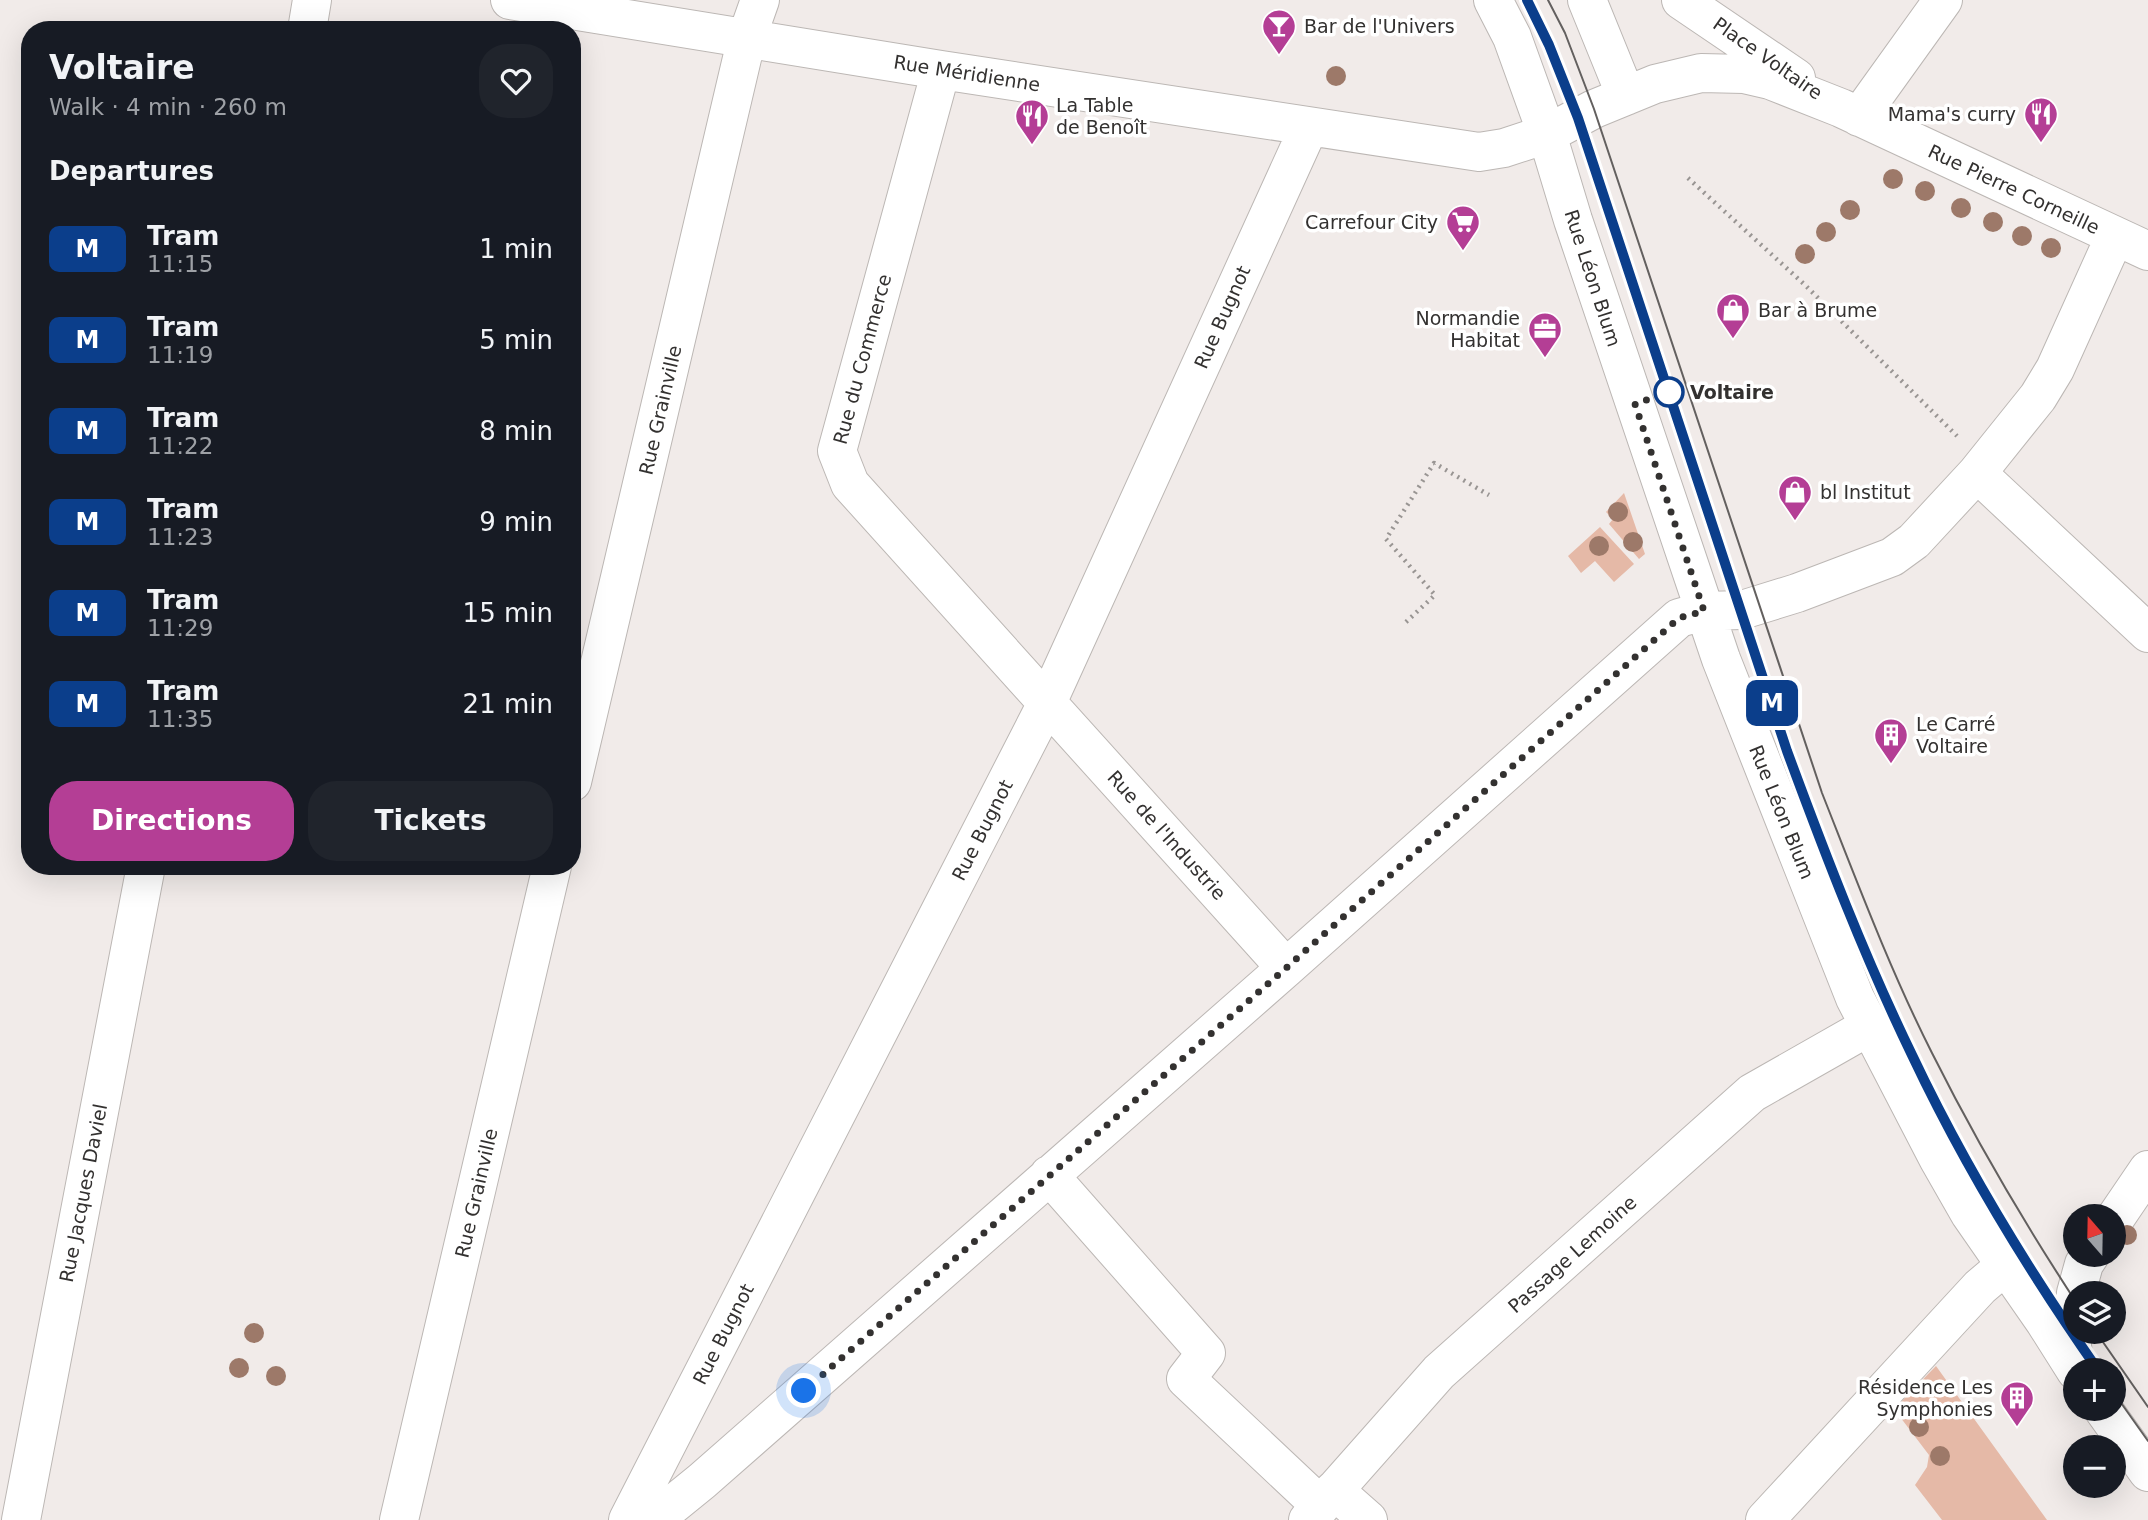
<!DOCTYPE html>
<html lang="en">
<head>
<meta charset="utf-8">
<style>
	body { margin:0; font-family:"DejaVu Sans",sans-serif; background:#20242c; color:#f1f3f6; height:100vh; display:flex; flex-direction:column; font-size:26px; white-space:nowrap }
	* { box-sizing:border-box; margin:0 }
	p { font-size:23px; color:#9ea1a6 }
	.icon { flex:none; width:38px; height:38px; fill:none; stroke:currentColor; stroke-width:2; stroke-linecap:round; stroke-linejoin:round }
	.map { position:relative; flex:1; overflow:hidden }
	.drawer { position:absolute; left:21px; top:21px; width:560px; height:854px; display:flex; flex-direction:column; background:#171b24; border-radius:28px; box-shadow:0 7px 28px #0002 }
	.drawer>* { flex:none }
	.badge { padding:0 14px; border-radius:10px; font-size:24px; line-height:46px }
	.needle { width:46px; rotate:340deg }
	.controls { position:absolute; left:2063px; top:1204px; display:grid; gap:14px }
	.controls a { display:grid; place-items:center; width:63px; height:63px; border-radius:50%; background:#171b24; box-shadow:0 7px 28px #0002; font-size:35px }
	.you { position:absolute; width:35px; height:35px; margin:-18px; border:5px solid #fff; border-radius:50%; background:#1a73e8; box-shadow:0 0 0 10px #1a73e833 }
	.map>.badge { position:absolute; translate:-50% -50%; box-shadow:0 0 0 4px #fff }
	h2 { padding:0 28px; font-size:26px; line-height:63px }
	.round { display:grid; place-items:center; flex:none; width:74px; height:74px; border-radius:28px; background:#20242c }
	.summary { display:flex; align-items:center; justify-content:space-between; height:119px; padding:0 28px }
	h1 { font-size:33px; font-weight:700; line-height:52px }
	.action { display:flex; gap:14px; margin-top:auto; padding:14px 28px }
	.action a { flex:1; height:80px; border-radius:28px; background:#b43e95; color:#fff; font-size:28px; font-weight:700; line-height:80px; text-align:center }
	.action a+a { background:#20242c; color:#f1f3f6 }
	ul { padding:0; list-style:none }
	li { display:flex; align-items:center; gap:21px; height:91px; padding:0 28px }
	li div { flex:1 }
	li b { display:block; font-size:26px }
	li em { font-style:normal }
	li .badge { min-width:77px; font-weight:700; text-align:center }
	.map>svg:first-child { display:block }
</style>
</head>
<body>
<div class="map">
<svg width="2148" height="1520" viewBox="0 0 2148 1520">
	<rect width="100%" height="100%" fill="#f1ebe9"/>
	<!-- green -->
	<path fill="#e5b9a7" d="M1624,493l21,61 -6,5 -30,-35 4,-5 -7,-7z
		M1600,527l34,37 -20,18 -19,-21 -14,12 -13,-17z
		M1936,1366l111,154h-105l-27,-35 12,-18 2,-12 -35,-46z"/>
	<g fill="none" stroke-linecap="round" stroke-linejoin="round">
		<!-- minor casing -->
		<g stroke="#bcb7b4" stroke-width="40">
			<path id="minor" d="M510,0l431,70 538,82 25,-4 43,-14 47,-25 61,-25 46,-11 43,1 26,6 71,28 307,143
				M1493,0l19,37 35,97 26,86 148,439 134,339 83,160 32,56 75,108 31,49
				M1587,0l39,96
				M1681,0l115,78
				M307,30l5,-30
				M941,70l-104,381 13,33 436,484
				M1859,117l84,-117
				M1977,473l171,160
				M572,782l175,-745 13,-37
				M1049,1175l157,178 -20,26 135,127
				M2114,1220l34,-50
				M2076,1293l8,-29 6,-9
				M2074,1368l-3,-35 5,-40
				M2103,1409l45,63
				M1334,1490l34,30
				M21,1520l125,-654
				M399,1520l153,-654
				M628,1520l419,-817 262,-576
				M654,1520l48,-39 584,-513 393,-350 25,-7 38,-1 55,-17 95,-36 22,-16 63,-68 61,-76 17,-28 60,-133
				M1308,1520l131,-148 313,-279 116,-66
				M1765,1520l215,-233 26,-22"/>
		</g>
		<!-- path -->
		<path stroke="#999593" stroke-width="4.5" stroke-dasharray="2 5" stroke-linecap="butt" d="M1688,178l117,107 152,151
			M1406,622l29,-27 -49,-56 48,-76 55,32"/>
		<!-- minor -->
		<use href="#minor" stroke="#fff" stroke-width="38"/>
		<!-- tram -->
		<path stroke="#63605f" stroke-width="2" d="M1527,0l22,45 29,73 209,633c38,102 77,205 125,304 52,110 116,216 186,315
			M1548,0l17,33 29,76 228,684c34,86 68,177 110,260 43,86 91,168 144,249
			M2096,1332l52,75
			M2114,1393l34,48"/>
	</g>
	<!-- trees -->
	<g fill="#9d7969">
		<circle cx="1336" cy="76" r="10"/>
		<circle cx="1893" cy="179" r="10"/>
		<circle cx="1925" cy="191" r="10"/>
		<circle cx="1961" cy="208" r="10"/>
		<circle cx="1850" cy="210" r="10"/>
		<circle cx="1993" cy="222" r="10"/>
		<circle cx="1826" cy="232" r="10"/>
		<circle cx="2022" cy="236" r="10"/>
		<circle cx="2051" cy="248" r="10"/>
		<circle cx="1805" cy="254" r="10"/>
		<circle cx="1618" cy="512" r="10"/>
		<circle cx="1633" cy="542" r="10"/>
		<circle cx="1599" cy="546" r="10"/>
		<circle cx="2127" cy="1235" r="10"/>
		<circle cx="254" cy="1333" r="10"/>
		<circle cx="239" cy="1368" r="10"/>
		<circle cx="276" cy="1376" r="10"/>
		<circle cx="1919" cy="1427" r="10"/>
		<circle cx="1940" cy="1456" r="10"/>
	</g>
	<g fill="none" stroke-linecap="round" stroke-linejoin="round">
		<!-- line casing -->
		<g stroke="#fff" stroke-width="16">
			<path id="line" d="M1527,0l22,45 29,73 209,633c38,103 77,205 125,304 52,110 116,215 186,315"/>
		</g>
		<!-- line -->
		<use href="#line" stroke="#0b3e8b" stroke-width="10"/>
		<!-- walk -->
		<path stroke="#333130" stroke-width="7" stroke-dasharray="0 12.6" d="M804,1391l482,-423 384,-342 9,-8 25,-7 -69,-207 34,-12"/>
	</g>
	<!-- icons -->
	<defs>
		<g id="bar-pin" transform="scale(1.75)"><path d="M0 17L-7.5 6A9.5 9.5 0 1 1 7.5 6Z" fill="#b43e95" stroke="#fff"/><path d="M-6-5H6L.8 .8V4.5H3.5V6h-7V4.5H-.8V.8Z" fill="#fff"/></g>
		<g id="restaurant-pin" transform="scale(1.75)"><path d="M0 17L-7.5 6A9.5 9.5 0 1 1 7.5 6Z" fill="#b43e95" stroke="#fff"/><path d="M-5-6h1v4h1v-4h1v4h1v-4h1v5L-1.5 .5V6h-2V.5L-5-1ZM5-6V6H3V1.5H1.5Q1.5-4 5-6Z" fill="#fff"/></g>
		<g id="supermarket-pin" transform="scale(1.75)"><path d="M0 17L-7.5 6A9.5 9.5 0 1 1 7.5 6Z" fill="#b43e95" stroke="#fff"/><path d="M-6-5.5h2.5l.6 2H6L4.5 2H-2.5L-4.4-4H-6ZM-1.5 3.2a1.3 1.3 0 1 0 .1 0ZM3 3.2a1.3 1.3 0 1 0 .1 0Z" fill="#fff"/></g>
		<g id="shop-pin" transform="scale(1.75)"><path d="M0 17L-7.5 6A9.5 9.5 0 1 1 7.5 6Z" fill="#b43e95" stroke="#fff"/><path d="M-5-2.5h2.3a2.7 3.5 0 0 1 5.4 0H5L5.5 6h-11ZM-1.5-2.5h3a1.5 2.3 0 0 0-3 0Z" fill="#fff"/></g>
		<g id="office-pin" transform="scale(1.75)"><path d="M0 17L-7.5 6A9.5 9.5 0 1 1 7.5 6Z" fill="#b43e95" stroke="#fff"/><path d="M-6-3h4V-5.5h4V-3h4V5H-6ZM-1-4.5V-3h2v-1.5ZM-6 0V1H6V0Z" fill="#fff"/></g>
		<g id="building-pin" transform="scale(1.75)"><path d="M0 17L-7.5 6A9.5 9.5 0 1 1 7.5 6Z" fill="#b43e95" stroke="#fff"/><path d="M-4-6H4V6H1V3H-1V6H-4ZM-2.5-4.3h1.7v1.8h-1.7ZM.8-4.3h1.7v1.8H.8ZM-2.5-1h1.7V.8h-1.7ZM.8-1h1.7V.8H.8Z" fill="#fff"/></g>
	</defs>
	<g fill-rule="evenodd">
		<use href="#bar-pin" x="1279" y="26"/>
		<use href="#restaurant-pin" x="2041" y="114"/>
		<use href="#restaurant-pin" x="1032" y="116"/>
		<use href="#supermarket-pin" x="1463" y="222"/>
		<use href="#shop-pin" x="1733" y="310"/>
		<use href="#office-pin" x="1545" y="329"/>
		<use href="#shop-pin" x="1795" y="492"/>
		<use href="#building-pin" x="1891" y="735"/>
		<use href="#building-pin" x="2017" y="1398"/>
	</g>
	<!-- markers -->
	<circle fill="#fff" stroke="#0b3e8b" stroke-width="3.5" cx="1669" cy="392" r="14"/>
	<g text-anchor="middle" stroke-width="7" stroke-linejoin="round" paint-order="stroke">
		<!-- poi labels -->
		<g font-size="19" fill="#333130" stroke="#fff" text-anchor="start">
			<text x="1304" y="33">Bar de l'Univers</text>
			<text x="1056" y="112">La Table<tspan x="1056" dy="22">de Benoît</tspan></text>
			<text x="2016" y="121" text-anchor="end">Mama's curry</text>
			<text x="1438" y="229" text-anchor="end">Carrefour City</text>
			<text x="1758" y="317">Bar à Brume</text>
			<text x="1520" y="325" text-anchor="end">Normandie<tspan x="1520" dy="22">Habitat</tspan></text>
			<text x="1820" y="499">bl Institut</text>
			<text x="1916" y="731">Le Carré<tspan x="1916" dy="22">Voltaire</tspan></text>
			<text x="1993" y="1394" text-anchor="end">Résidence Les<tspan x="1993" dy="22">Symphonies</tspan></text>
		</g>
		<!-- street labels -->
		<g font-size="19" fill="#333130" stroke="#fff">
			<text transform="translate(1768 58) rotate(35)" y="7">Place Voltaire</text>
			<text transform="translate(967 73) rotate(9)" y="7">Rue Méridienne</text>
			<text transform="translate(2014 189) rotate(25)" y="7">Rue Pierre Corneille</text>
			<text transform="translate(1593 278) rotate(72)" y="7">Rue Léon Blum</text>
			<text transform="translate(1222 317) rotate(-66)" y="7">Rue Bugnot</text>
			<text transform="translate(862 359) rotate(-75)" y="7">Rue du Commerce</text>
			<text transform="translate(660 410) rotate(-77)" y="7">Rue Grainville</text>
			<text transform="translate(1782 812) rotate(68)" y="7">Rue Léon Blum</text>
			<text transform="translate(982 830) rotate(-63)" y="7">Rue Bugnot</text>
			<text transform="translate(1167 835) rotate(48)" y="7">Rue de l'Industrie</text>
			<text transform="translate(83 1193) rotate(-79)" y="7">Rue Jacques Daviel</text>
			<text transform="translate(476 1193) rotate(-77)" y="7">Rue Grainville</text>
			<text transform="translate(1572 1254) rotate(-42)" y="7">Passage Lemoine</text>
			<text transform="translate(723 1334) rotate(-63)" y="7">Rue Bugnot</text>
		</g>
		<!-- stop labels -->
		<g font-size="19" font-weight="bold" fill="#333130" stroke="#fff" text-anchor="start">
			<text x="1690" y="399">Voltaire</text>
		</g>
	</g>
</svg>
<div class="controls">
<a><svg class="needle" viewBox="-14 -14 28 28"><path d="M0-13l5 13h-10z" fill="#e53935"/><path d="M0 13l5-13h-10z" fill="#9ea1a6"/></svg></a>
<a><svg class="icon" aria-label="layers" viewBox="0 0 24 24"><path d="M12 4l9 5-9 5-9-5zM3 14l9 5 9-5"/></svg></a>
<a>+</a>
<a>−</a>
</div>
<div class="you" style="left:804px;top:1391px"></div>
<b class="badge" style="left:1772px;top:703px;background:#0b3e8b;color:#fff">M</b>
<section class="drawer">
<div class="summary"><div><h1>Voltaire</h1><p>Walk · 4 min · 260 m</p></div><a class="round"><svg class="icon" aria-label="heart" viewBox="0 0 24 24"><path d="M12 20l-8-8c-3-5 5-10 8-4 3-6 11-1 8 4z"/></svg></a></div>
<h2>Departures</h2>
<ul>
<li><span class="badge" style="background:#0b3e8b;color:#fff">M</span><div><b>Tram</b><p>11:15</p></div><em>1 min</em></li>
<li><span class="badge" style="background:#0b3e8b;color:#fff">M</span><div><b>Tram</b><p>11:19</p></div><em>5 min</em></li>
<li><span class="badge" style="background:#0b3e8b;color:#fff">M</span><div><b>Tram</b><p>11:22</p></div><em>8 min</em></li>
<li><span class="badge" style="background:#0b3e8b;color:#fff">M</span><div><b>Tram</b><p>11:23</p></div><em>9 min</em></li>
<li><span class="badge" style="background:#0b3e8b;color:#fff">M</span><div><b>Tram</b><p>11:29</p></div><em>15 min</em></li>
<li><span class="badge" style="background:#0b3e8b;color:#fff">M</span><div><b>Tram</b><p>11:35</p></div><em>21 min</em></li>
</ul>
<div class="action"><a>Directions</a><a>Tickets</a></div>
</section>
</div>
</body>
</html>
